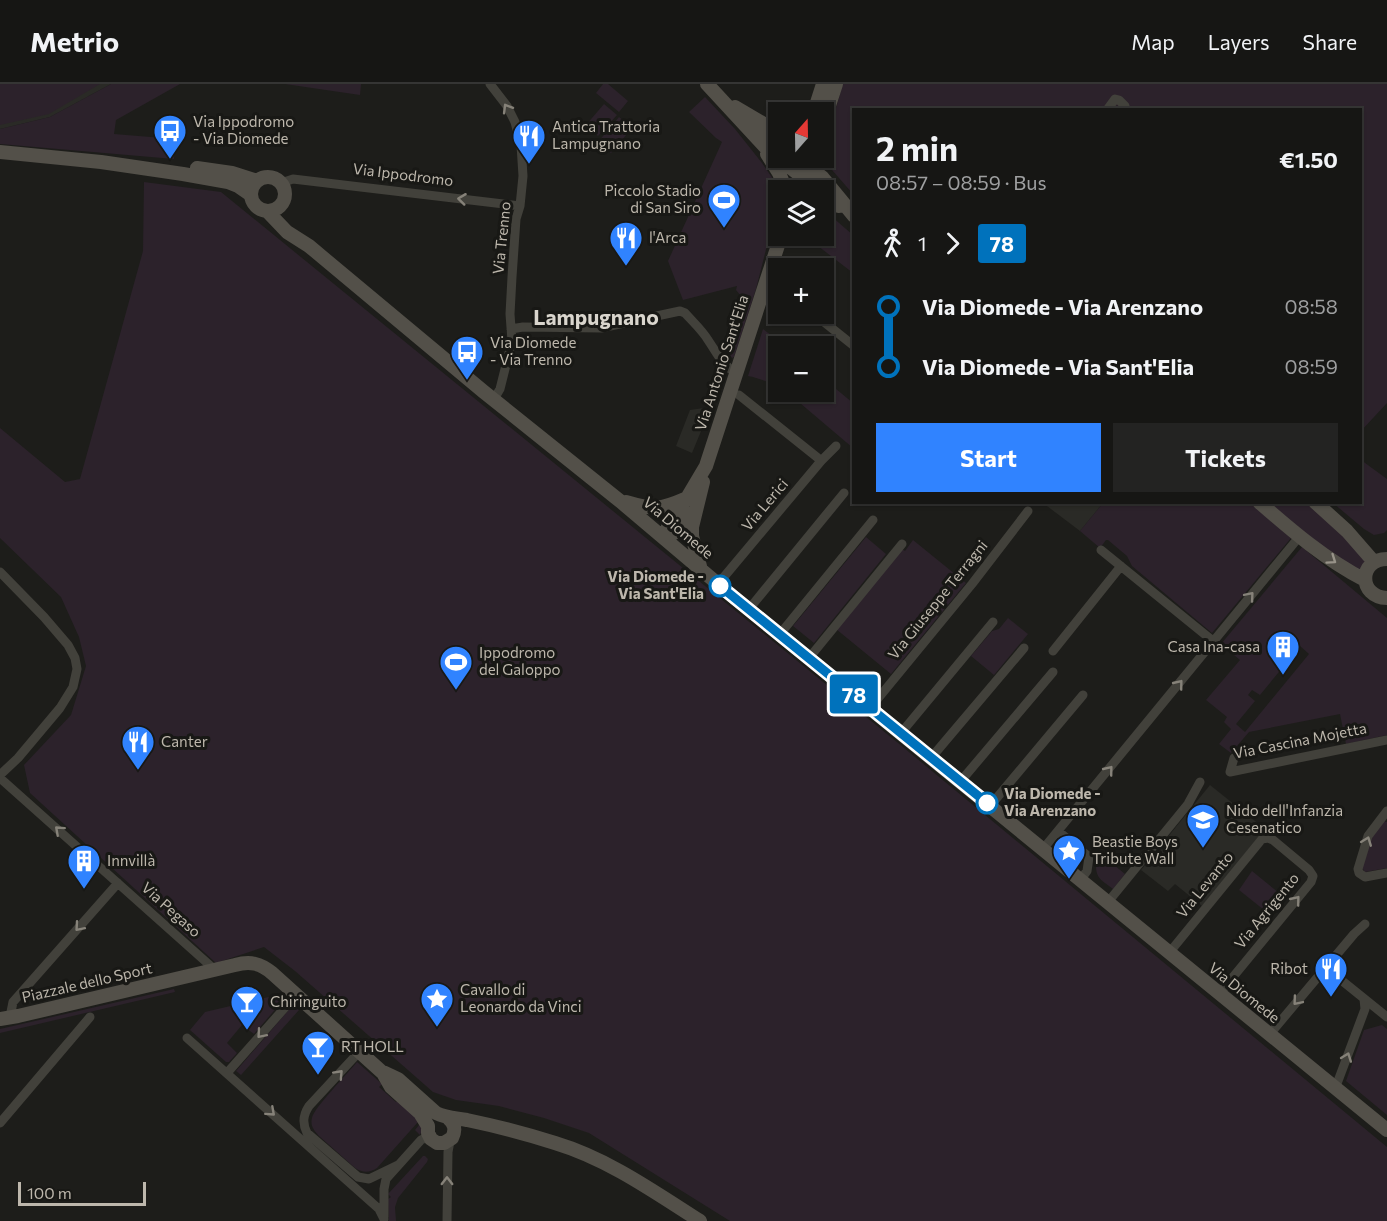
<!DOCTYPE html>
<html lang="en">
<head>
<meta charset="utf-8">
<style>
	body { margin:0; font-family:Commissioner,sans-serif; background:#232322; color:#f1f3f6; height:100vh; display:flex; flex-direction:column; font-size:22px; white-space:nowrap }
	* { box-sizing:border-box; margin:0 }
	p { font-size:20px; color:#9e9fa0 }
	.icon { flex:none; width:33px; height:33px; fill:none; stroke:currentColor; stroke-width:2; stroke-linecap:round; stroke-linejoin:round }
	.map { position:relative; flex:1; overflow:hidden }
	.side { position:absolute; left:852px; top:24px; width:510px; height:396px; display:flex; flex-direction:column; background:#161614; border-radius:0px; box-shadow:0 2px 4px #0004,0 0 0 2px #353534 }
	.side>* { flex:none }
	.badge { padding:0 12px; border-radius:4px; font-size:21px; line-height:39px }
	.needle { width:39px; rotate:20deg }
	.fabs { position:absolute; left:768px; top:18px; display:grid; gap:12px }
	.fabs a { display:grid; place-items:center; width:66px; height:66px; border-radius:0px; background:#161614; box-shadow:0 2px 4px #0004,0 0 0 2px #353534; font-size:30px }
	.scale { position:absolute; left:18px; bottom:15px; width:128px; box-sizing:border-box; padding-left:6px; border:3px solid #bdb7ac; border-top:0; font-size:16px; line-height:21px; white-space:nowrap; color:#bdb7ac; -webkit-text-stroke:4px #181815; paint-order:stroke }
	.map>.badge { position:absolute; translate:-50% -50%; box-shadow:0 0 0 3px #fff }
	.legs { display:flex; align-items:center; gap:9px; height:66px; padding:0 24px; font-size:20px }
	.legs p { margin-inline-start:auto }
	.summary { display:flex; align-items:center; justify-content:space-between; height:102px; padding:0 24px }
	h1 { font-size:33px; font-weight:700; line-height:45px }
	.action { display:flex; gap:12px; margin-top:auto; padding:12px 24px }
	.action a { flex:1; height:69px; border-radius:0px; background:#3083ff; color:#fff; font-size:24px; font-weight:700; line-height:69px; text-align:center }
	.action a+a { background:#232322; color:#f1f3f6 }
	ul { padding:0 24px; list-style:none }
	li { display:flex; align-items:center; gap:21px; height:60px; font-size:22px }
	li i { display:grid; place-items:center; width:9px; height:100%; margin:0 8px; background:currentColor }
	li i::after { content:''; width:15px; height:15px; margin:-8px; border:4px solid; border-radius:50%; background:#161614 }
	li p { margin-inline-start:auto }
	li:first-child i { background:linear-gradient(#0000 50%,currentColor 0) }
	li:last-child i { background:linear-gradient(currentColor 50%,#0000 0) }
	header { display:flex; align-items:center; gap:36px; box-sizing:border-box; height:84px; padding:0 30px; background:#161614; border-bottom:2px solid #353534 }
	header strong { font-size:28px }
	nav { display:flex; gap:33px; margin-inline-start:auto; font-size:21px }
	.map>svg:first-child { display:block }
</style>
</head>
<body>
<header>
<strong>Metrio</strong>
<nav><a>Map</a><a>Layers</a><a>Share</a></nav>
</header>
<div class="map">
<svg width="1387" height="1137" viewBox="0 0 1387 1137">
	<rect width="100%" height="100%" fill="#1d1d1a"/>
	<!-- built -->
	<path fill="#2a2a26" d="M0,0h111l-61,33 -50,12z
		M711,323l-19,46 -16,-7 14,-36z
		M1043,419h60l-23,28z
		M1210,701l55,44 -63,77 -27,-22 -7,7 -27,-21z"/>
	<!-- green -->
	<path fill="#2c222b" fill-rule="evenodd" d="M0,0h100l-51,30 -49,11z
		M111,0h69l-64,36 -2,14 61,5 -1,20 -174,-15v-15l50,-12z
		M285,0h76l-1,11z
		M603,0h5l20,17 -9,11 -23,-19z
		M843,0h544v319l-26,28 -1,-321h-452l-5,-4 -3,3 -46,1 -1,84 -28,-32 -1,-14z
		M705,13l30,32 27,34 15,22 2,5 -1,12 -22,87 -22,68 -2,1 -8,-6 17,-56 -5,-6 1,-4 -54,14 -15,-39 54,-119 -6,-4 -27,-26z
		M604,20l13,11 -19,21 -12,-11z
		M619,33l13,11 -21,25 -13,-11z
		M144,98l77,10 677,551 489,404v74h-657l-141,-88 -45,-15 -45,-12 -43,-6 -23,-8 -138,-121 -31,-24 -48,16 -186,-170 -6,-28 47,-50 15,-49 -7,-29 -18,-40 -61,-59v-110l65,54 15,-3 63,-228z
		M824,126l29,25v38l-48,-37h19z
		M763,245l22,17h-7v39l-25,-8 -5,-1z
		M824,295l29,24v45l-66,-56h37z
		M1361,376l26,19v51l-3,3 -10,2 -10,-6 -31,-26 27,-1z
		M1249,418l42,36 -79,95 -80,-67 -5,-10 -19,-16h-2l-6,8 -20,-17 23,-28z
		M1270,419h37l32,26 27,32 -5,12 -27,-16z
		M866,453l20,17 -72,89 -21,-17z
		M913,456l53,43 -75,91 -55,-45 66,-80 3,2z
		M1302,463l85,71v117l-41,9 -6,-30 -91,18 -18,21 -12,-9 12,-15 -7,-7 3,-5 -21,-17 34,-40 -19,-16zM1287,560l9,7 4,-5 9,8 -64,78 -9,-8 19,-23 -7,-6 4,-5 8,5 32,-39 -8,-6z
		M1008,534l20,16 -34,41 -23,-19 21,-25 7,-2z
		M1383,737l4,1v46l-22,4 -3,-4 9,-29z
		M1103,772l22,18 -12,15c-10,-8 -17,-10 -17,-23z
		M1252,787l32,26 -15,17 -30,-24z
		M174,905l1,3 -175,41v-4z
		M281,910l4,4 -31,36 -12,-9 -15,18 10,10 -8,9h-3l-36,-32 15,-18z
		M293,921l6,5 -58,65 -5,-4z
		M1382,941l5,4v86l-41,-34 18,-51z
		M357,978l25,22 -3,3 17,15 3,-3 19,17 4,14 -2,5 -5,-5 4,-5 -1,-3 -41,46c-8,5 -14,5 -22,0l-36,-32c-5,-6 -9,-10 -7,-18 1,-9 37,-46 45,-56z
		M423,1072h2l3,3 -1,3 -29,36 -3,9 1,14h-7l-1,-22 3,-2 -3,-3z"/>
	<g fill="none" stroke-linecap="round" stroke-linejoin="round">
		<!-- street -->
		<path stroke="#42413b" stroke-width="9" d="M490,0l17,22 8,16 6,23 2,31 -3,30 -4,13 -4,58 -2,37 2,27 -12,48 -6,10
			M1107,26l8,-11 4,1 6,6 1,4
			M281,99l12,-4 227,27
			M768,192l10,9
			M814,230l40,32
			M511,245l12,-2 78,1 79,-17 5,2c8,9 17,17 23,27 9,13 14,26 29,33
			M739,311l79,63
			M1101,466l112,91
			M0,488l44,45 24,28 7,13 2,11 -4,18 -13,21 -42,50 -18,17
			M718,500l103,-123 15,-15
			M749,525l95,-116
			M780,550l93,-114
			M1053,567l68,-85
			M809,574l93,-114
			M871,623l101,-123 56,-73
			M901,649l92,-111
			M931,674l93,-110
			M1234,674l-4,14 157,-32
			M0,694l214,191
			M960,698l93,-110
			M990,722l93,-111
			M1387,727l-19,25 -10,33 1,4 6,4 22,-4
			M1058,747l31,26 -2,14 -6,8
			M1043,765l256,-312
			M1108,818l80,-98 12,-22
			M1169,869l93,-114 6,-1 5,2 36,30 4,6 -2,6 -92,112
			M1325,883l62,50
			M10,933l3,-15 105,-119
			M1269,951l85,-101 11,-10
			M187,954l192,171 5,10
			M359,968l-50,54c-6,9 -7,17 -2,27l51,44 11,2 29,-14
			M227,989l69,-78
			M1335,1005l30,-80 -1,-10
			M0,1039l90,-106
			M384,1133v-28l2,-10 35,-39 8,-4
			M447,1137l1,-69 2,-11"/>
		<!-- secondary -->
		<path stroke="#535049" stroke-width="14" d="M707,0l61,66 51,40
			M735,23l29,17 14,4
			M814,28l9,-28
			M824,37l12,-37
			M752,41l26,19
			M0,68l101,10 82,12 45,8 10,4 13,9
			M767,70l12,19 7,17
			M797,74l25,19 32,39
			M197,84l35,5 25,8
			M251 110a17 17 0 1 1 34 0a17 17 0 1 1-34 0Z
			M824,118l15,4
			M267,127l20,21 22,14 175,146 136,109 111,94 656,535
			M626,418c27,8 34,8 59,-3
			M1259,418c33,29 67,58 106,78
			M1315,418l32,29 27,31
			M664,454l7,-19 16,-21 19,-32 75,-230
			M664,454l17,-9 11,-16
			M1387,475c-29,0 -29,38 0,39
			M701,486l-9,-34v-9l11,-45
			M0,935l18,-3 217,-51c15,-4 25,-2 37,8l111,100 8,14 29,26 8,13v7l3,6 6,4h7l8,-5c4,-8 3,-14 -4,-20
			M381,987l17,8 38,34c10,5 20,5 31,7 29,6 59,14 88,23 53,16 98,48 145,78"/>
	</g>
	<!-- one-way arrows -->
	<defs><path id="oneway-chevron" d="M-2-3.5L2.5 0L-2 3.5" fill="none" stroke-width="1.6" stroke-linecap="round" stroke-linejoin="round" transform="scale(1.5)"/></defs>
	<g stroke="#868279">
		<use href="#oneway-chevron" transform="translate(507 24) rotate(-121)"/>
		<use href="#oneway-chevron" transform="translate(462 115) rotate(-173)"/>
		<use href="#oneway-chevron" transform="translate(1250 512) rotate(-50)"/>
		<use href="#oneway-chevron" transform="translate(1179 600) rotate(-51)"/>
		<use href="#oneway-chevron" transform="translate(1109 686) rotate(-51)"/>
		<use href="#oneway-chevron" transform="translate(59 746) rotate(-138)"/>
		<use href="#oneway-chevron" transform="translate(1367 757) rotate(-69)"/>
		<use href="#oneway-chevron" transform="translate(1296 816) rotate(-51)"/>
		<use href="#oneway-chevron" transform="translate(79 843) rotate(131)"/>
		<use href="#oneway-chevron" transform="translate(1297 917) rotate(130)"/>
		<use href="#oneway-chevron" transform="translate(261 950) rotate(131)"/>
		<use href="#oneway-chevron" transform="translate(1347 973) rotate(-70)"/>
		<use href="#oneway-chevron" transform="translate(339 990) rotate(-47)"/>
		<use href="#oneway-chevron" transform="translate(271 1028) rotate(42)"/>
		<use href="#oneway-chevron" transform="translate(447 1097) rotate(-90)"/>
	</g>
	<use stroke="#989389" href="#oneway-chevron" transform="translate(1332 476) rotate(35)"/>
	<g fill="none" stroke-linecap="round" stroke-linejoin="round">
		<!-- line-1 casing -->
		<g stroke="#fff" stroke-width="14">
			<path id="line-1" d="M720,502l267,217"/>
		</g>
		<!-- line-1 -->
		<use href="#line-1" stroke="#0072bc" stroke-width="9"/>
	</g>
	<!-- icons -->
	<defs>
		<g id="bus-pin" transform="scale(1.725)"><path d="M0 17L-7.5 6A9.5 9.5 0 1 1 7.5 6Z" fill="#3083ff" stroke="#181815"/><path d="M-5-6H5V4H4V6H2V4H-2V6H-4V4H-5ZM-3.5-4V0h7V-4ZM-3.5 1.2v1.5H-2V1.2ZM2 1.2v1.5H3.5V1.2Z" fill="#fff"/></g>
		<g id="restaurant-pin" transform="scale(1.725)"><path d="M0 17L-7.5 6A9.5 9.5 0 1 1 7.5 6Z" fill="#3083ff" stroke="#181815"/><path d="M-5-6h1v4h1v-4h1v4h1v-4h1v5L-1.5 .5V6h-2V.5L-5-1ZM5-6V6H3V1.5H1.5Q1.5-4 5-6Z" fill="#fff"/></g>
		<g id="stadium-pin" transform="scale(1.725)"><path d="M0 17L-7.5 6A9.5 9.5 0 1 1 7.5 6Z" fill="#3083ff" stroke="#181815"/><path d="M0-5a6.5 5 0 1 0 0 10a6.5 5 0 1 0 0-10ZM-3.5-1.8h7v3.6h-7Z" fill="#fff"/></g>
		<g id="building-pin" transform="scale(1.725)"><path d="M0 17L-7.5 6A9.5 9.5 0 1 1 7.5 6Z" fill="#3083ff" stroke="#181815"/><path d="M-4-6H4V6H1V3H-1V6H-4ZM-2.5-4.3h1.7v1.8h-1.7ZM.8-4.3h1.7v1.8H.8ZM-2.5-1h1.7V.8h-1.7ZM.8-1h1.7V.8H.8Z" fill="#fff"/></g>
		<g id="school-pin" transform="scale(1.725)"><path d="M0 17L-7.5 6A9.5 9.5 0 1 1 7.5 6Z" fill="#3083ff" stroke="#181815"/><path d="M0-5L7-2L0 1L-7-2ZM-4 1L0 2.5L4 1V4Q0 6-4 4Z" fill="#fff"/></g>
		<g id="sight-pin" transform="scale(1.725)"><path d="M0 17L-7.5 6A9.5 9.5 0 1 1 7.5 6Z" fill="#3083ff" stroke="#181815"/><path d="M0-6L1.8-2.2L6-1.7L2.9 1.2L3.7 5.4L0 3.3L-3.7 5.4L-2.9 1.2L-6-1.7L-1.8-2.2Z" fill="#fff"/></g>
		<g id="bar-pin" transform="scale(1.725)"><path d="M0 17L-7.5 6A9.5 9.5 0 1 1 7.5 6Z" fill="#3083ff" stroke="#181815"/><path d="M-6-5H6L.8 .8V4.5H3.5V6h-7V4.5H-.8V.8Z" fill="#fff"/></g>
	</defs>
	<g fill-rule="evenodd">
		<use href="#bus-pin" x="170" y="47"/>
		<use href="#restaurant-pin" x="529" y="52"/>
		<use href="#stadium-pin" x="724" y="116"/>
		<use href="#restaurant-pin" x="626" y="154"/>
		<use href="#bus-pin" x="467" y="268"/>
		<use href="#building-pin" x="1283" y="563"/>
		<use href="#stadium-pin" x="456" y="578"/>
		<use href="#restaurant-pin" x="138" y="658"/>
		<use href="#school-pin" x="1203" y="736"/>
		<use href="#sight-pin" x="1069" y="767"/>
		<use href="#building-pin" x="84" y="777"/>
		<use href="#restaurant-pin" x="1331" y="885"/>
		<use href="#sight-pin" x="437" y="915"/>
		<use href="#bar-pin" x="247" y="918"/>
		<use href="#bar-pin" x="318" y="963"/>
	</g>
	<!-- markers -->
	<g fill="#fff" stroke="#0072bc" stroke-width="3">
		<circle cx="720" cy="502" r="10"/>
		<circle cx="987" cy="719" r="10"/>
	</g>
	<g text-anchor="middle" stroke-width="6" stroke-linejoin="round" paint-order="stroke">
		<!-- poi labels -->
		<g font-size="15" fill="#bdb7ac" stroke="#181815" text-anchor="start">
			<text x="193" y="43">Via Ippodromo<tspan x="193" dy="17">- Via Diomede</tspan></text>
			<text x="552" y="48">Antica Trattoria<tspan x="552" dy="17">Lampugnano</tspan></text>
			<text x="701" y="112" text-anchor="end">Piccolo Stadio<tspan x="701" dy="17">di San Siro</tspan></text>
			<text x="649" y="159">l'Arca</text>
			<text x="490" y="264">Via Diomede<tspan x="490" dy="17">- Via Trenno</tspan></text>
			<text x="1260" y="568" text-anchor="end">Casa Ina-casa</text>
			<text x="479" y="574">Ippodromo<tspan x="479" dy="17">del Galoppo</tspan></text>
			<text x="161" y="663">Canter</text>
			<text x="1226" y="732">Nido dell'Infanzia<tspan x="1226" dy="17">Cesenatico</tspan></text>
			<text x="1092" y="763">Beastie Boys<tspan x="1092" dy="17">Tribute Wall</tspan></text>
			<text x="107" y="782">Innvillà</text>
			<text x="1308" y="890" text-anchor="end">Ribot</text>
			<text x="460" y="911">Cavallo di<tspan x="460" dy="17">Leonardo da Vinci</tspan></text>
			<text x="270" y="923">Chiringuito</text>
			<text x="341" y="968">RT HOLL</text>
		</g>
		<!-- street labels -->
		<g font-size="15" fill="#bdb7ac" stroke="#181815">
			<text transform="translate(403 91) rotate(7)" y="5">Via Ippodromo</text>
			<text transform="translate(502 154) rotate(-84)" y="5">Via Trenno</text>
			<text transform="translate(722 279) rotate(-72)" y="5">Via Antonio Sant'Elia</text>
			<text transform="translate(765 421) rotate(-50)" y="5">Via Lerici</text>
			<text transform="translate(678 444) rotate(40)" y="5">Via Diomede</text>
			<text transform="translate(938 516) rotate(-51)" y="5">Via Giuseppe Terragni</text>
			<text transform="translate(1300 657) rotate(-11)" y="5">Via Cascina Mojetta</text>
			<text transform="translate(1205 801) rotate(-51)" y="5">Via Levanto</text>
			<text transform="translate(171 826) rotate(42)" y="5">Via Pegaso</text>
			<text transform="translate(1267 827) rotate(-51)" y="5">Via Agrigento</text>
			<text transform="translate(87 899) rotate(-13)" y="5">Piazzale dello Sport</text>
			<text transform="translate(1244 909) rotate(39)" y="5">Via Diomede</text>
		</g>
		<!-- stop labels -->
		<g font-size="15" font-weight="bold" fill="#bdb7ac" stroke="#181815" text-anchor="end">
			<text x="704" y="498">Via Diomede -<tspan x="704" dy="17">Via Sant'Elia</tspan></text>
			<text x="1004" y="715" text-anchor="start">Via Diomede -<tspan x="1004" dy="17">Via Arenzano</tspan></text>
		</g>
		<!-- district labels -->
		<g font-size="21" font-weight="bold" fill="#d9d5cd" stroke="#181815">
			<text x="596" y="241">Lampugnano</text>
		</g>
	</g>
</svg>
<div class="fabs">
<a><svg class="needle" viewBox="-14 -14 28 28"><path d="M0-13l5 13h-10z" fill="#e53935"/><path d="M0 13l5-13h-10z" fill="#9e9fa0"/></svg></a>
<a><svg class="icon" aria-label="layers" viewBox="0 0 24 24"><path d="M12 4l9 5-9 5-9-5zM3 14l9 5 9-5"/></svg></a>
<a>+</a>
<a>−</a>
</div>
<div class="scale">100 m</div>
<b class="badge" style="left:854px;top:610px;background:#0072bc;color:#fff">78</b>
<section class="side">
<div class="summary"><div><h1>2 min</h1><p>08:57 – 08:59 · Bus</p></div><b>€1.50</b></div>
<div class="legs"><svg class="icon" aria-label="walk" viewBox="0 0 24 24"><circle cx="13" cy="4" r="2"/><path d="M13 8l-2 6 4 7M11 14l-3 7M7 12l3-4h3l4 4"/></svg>1<svg class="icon" aria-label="forward" viewBox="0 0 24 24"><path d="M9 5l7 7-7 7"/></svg><b class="badge" style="background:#0072bc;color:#fff">78</b></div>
<ul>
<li><i style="color:#0072bc"></i><b>Via Diomede - Via Arenzano</b><p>08:58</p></li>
<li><i style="color:#0072bc"></i><b>Via Diomede - Via Sant'Elia</b><p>08:59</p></li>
</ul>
<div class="action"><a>Start</a><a>Tickets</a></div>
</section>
</div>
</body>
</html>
